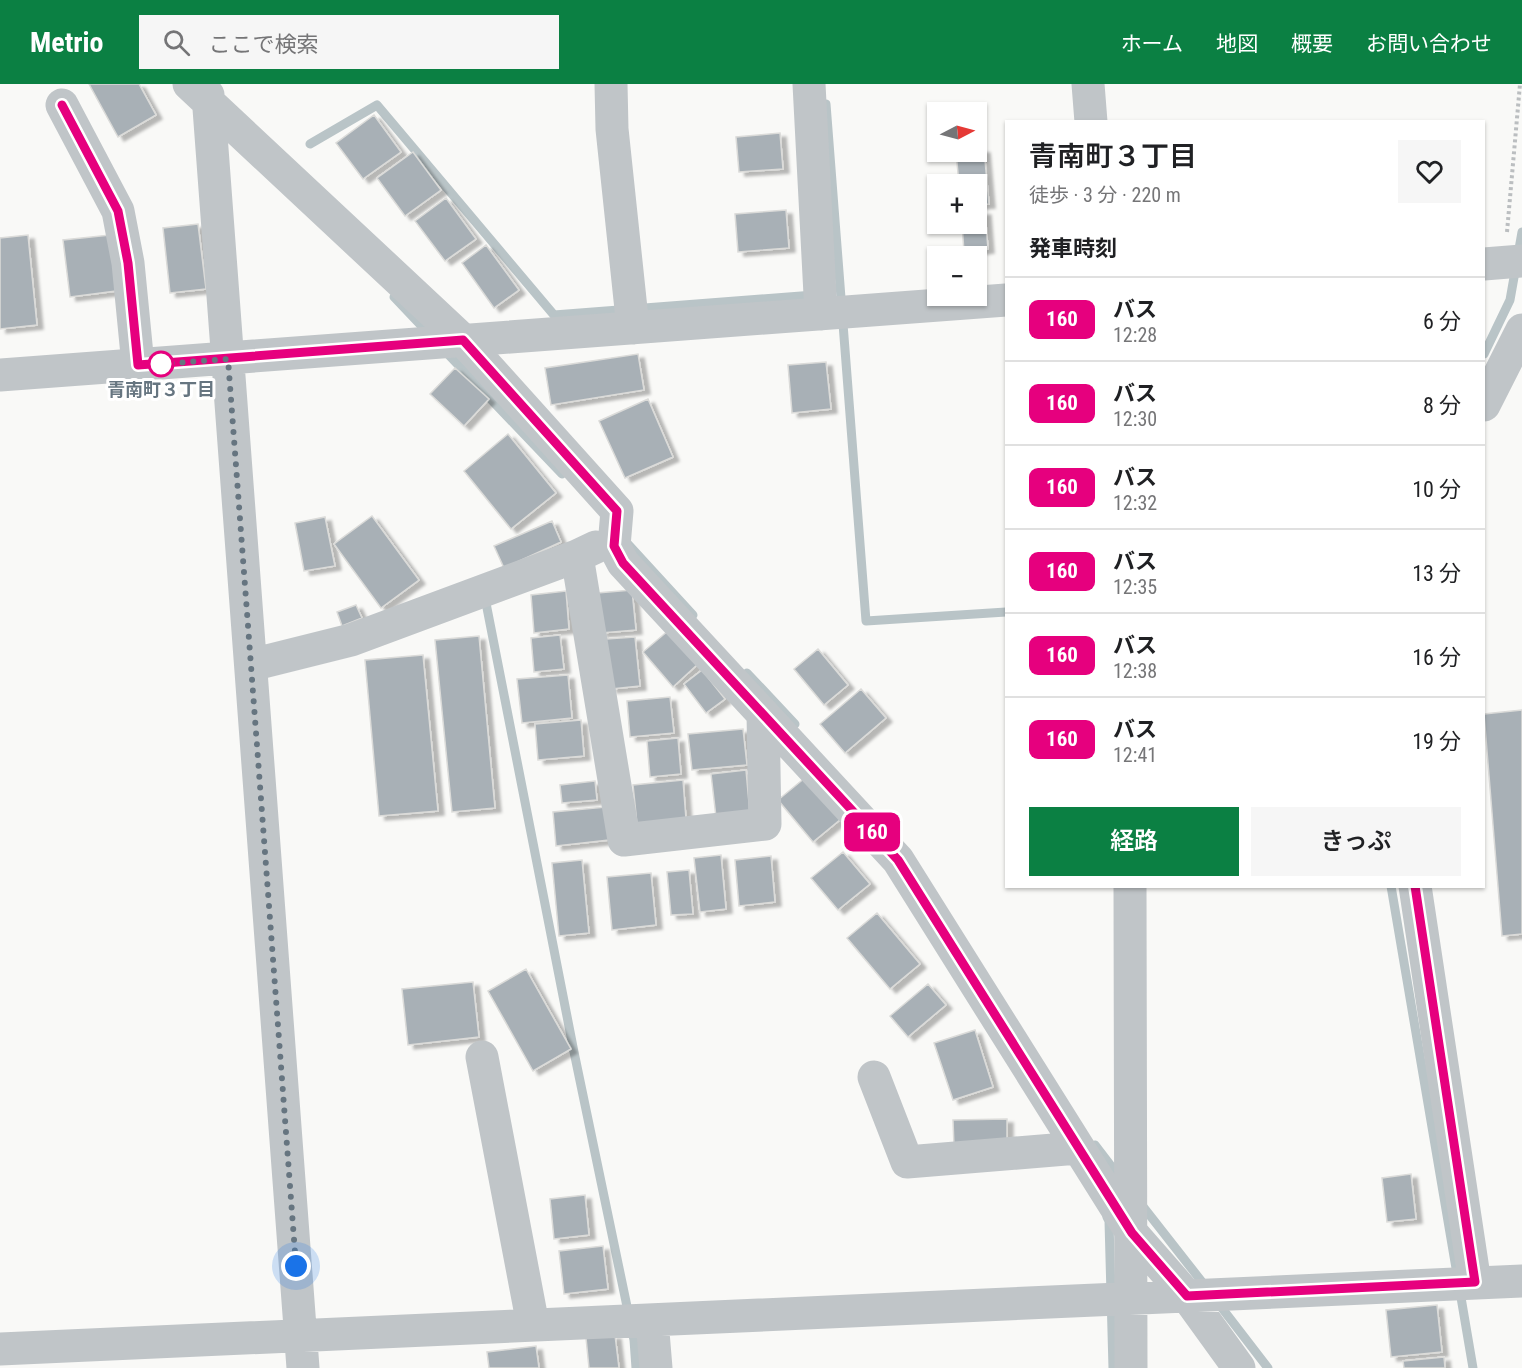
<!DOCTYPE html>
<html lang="ja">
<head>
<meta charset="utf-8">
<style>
	body { margin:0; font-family:"Roboto Condensed","Noto Sans JP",sans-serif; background:#f6f6f6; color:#202124; height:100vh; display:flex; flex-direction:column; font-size:22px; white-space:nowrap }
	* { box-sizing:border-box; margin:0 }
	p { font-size:20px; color:#757577 }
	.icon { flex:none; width:33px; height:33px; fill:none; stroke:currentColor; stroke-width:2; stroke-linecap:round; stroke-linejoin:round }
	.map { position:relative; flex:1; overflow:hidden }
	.side { position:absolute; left:1005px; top:36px; width:480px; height:768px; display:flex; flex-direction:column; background:#fff; border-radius:0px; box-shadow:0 2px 4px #0004 }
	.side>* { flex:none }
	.badge { padding:0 12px; border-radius:9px; font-size:21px; line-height:39px }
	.needle { width:39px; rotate:84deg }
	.controls { position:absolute; left:927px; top:18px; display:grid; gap:12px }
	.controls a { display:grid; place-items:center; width:60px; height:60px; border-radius:0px; background:#fff; box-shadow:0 2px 4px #0004; font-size:30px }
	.you { position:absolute; width:30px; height:30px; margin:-15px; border:4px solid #fff; border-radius:50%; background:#1a73e8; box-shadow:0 0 0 9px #1a73e833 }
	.map>.badge { position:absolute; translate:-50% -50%; box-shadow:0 0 0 3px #fff }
	h2 { padding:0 24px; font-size:22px; line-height:54px }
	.round { display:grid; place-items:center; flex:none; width:63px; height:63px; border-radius:0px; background:#f6f6f6 }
	.overview { display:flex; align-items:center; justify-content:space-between; height:102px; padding:0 24px }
	h1 { font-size:28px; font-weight:600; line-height:45px }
	.action { display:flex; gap:12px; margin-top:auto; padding:12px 24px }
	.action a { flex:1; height:69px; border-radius:0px; background:#0b8043; color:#fff; font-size:24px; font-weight:600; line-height:69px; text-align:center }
	.action a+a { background:#f6f6f6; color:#202124 }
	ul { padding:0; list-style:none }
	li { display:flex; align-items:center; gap:18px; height:84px; padding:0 24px; border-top:2px solid #e0e0e0 }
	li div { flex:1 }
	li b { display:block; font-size:22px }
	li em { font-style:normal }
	li .badge { min-width:66px; font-weight:700; text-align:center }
	header { display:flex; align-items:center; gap:36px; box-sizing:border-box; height:84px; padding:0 30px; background:#0b8043; color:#fff }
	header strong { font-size:28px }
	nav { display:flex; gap:33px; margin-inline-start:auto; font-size:21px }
	.search { width:420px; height:54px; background:#f6f6f6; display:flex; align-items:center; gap:15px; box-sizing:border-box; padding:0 21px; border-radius:0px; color:#757577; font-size:22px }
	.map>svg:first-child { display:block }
</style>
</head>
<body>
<header>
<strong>Metrio</strong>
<div class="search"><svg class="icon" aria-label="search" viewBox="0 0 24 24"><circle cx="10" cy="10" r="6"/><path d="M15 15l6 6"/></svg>ここで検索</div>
<nav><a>ホーム</a><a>地図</a><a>概要</a><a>お問い合わせ</a></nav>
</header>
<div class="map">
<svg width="1522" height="1284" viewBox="0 0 1522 1284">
	<defs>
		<filter id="shadow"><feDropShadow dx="6" dy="4" stdDeviation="1.5" flood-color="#0004"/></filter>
	</defs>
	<rect width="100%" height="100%" fill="#f9f9f7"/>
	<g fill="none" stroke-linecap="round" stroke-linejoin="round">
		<!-- stream -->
		<path stroke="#b9c4c7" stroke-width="9" d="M826,20l40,517 140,-9
			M310,60l67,-39 177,210 260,-20
			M394,213l36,38
			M443,265l119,125
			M1484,270l26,-54 12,-68
			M627,459l66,72
			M486,519l88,449 60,288 2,28
			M747,589l48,51
			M1391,802l82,482
			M1095,1061l26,34
			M1141,1120l65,83
			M1107,1133l2,4 4,147
			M1218,1219l50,65"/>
	</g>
	<!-- building -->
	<path fill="#a8b0b6" stroke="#dbdbd9" stroke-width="1.5" filter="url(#shadow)" d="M89,0h50l17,31 -38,22z
		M374,31l27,37 -38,27 -27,-36z
		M780,49l3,36 -44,3 -3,-35z
		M976,65h8l5,55 -13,1v-21h-17l-3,-32h20z
		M413,68l28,38 -36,26 -28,-38z
		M446,114l30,41 -31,22 -30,-40z
		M786,126l3,38 -51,4 -3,-38z
		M985,127l3,38 -24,3 -2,-28h14v-12z
		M198,140l8,65 -36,4 -7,-65z
		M28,151l9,90 -37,4v-91z
		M110,151l6,56 -46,6 -7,-57z
		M486,161l33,45 -25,18 -32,-45z
		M638,270l6,36 -93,15 -6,-37z
		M826,278l5,47 -39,4 -4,-48z
		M455,284l34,31 -25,27 -34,-32z
		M648,315l25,58 -48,21 -26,-57z
		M508,350l48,59 -45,36 -47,-58z
		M372,432l47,64 -38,28 -47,-64z
		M325,433l10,49 -31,5 -9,-48z
		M552,437l9,21 -57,26 -10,-22z
		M632,506l4,40 -35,3 -4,-40z
		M566,507l3,38 -35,4 -3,-38z
		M356,521l6,13 -20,8 -5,-14z
		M669,546l29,34 -25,23 -30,-35z
		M560,551l4,34 -30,3 -3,-34z
		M479,552l16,172 -43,4 -17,-172z
		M635,553l5,49 -29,3 -5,-50z
		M818,565l30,36 -24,20 -30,-36z
		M423,571l15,156 -59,5 -14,-156z
		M702,586l23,29 -19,14 -22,-29z
		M568,591l4,43 -50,5 -5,-44z
		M861,605l25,29 -41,35 -25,-29z
		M670,613l4,36 -44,4 -3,-36z
		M1522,626v224l-20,2 -18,-222z
		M581,636l3,36 -46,4 -3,-36z
		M743,645l4,36 -55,5 -4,-36z
		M678,654l3,36 -31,3 -3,-36z
		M746,686l4,44 -34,3 -5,-43z
		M806,693l35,42 -28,23 -35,-42z
		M683,696l3,39 -49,5 -4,-39z
		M595,697l2,19 -35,3 -2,-18z
		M606,723l3,33 -53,6 -3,-34z
		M843,768l27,32 -32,26 -27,-32z
		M721,771l5,54 -26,3 -6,-54z
		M771,772l4,46 -36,4 -4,-46z
		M582,776l7,73 -30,3 -7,-73z
		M689,786l4,44 -22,1 -4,-43z
		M651,789l5,52 -44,5 -5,-53z
		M877,829l43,51 -30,25 -43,-51z
		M526,885l45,80 -38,22 -45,-80z
		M473,898l6,55 -71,8 -6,-56z
		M928,900l18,21 -38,32 -18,-21z
		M975,946l18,57 -40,13 -19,-57z
		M1007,1035v26l-53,2 -1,-27z
		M1411,1090l5,45 -29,3 -5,-44z
		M585,1111l4,40 -35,4 -4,-40z
		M603,1162l5,43 -44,5 -5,-43z
		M1437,1221l5,47 -51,5 -5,-47z
		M615,1251l4,33h-30l-3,-30z
		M536,1262l3,22h-50l-2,-16z
		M1444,1273l1,11h-41l-1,-7z"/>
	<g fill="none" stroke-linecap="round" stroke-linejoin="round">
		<!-- path -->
		<path stroke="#bbbec0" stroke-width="4" stroke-dasharray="3 3" stroke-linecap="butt" d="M1507,148l13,-148"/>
		<!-- minor -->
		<path stroke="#c0c5c8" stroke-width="33" d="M189,0l274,256 154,171 -3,35 9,17 275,297 234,373 55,63 52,72
			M611,0l1,45 21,199
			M809,0l12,230
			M1088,0l3,38
			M208,11l95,1273
			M62,21l56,106 10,52 10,102
			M1484,180l38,-3
			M0,291l1006,-75
			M1484,321l38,-75
			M577,472l47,284 141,-16 -2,-110
			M251,581l100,-25 226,-84 19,-9
			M1130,802l1,482
			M1415,802l60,397
			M482,973l51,268
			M874,993l33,85 171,-14
			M652,1236l4,48
			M0,1265l1522,-68"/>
	</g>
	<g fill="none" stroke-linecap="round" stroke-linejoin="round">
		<!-- line casing -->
		<g stroke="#fff" stroke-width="14">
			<path id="line" d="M62,21l56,106 10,52 10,102 325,-25 154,171 -3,35 9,17 275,297 234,373 55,63 288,-14 -60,-396"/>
		</g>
		<!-- line -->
		<use href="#line" stroke="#e6007e" stroke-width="9"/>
		<!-- walk -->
		<path stroke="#667580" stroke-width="6" stroke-dasharray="0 10.8" d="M161,280l67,-5 68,907"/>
	</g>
	<!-- markers -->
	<circle fill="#fff" stroke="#e6007e" stroke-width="3" cx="161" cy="280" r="12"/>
	<g text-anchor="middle" stroke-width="6" stroke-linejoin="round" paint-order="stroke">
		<!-- stop labels -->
		<g font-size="18" font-weight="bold" fill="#667580" stroke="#fff">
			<text x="161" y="312">青南町３丁目</text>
		</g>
	</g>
</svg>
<div class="controls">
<a><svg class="needle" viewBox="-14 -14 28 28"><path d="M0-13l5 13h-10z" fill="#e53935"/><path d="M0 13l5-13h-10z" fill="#757577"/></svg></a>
<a>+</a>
<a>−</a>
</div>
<div class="you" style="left:296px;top:1182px"></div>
<b class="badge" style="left:872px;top:748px;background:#e6007e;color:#fff">160</b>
<section class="side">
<div class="overview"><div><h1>青南町３丁目</h1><p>徒歩 · 3 分 · 220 m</p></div><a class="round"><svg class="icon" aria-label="heart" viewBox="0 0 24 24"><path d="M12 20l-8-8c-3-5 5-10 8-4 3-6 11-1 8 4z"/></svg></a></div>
<h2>発車時刻</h2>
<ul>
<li><span class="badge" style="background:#e6007e;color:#fff">160</span><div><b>バス</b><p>12:28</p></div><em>6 分</em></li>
<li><span class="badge" style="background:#e6007e;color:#fff">160</span><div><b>バス</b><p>12:30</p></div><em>8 分</em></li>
<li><span class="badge" style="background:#e6007e;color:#fff">160</span><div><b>バス</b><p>12:32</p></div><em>10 分</em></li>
<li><span class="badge" style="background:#e6007e;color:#fff">160</span><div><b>バス</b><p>12:35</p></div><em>13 分</em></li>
<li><span class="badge" style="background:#e6007e;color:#fff">160</span><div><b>バス</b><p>12:38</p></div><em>16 分</em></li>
<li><span class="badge" style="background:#e6007e;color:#fff">160</span><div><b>バス</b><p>12:41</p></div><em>19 分</em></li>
</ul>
<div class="action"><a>経路</a><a>きっぷ</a></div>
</section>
</div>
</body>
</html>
